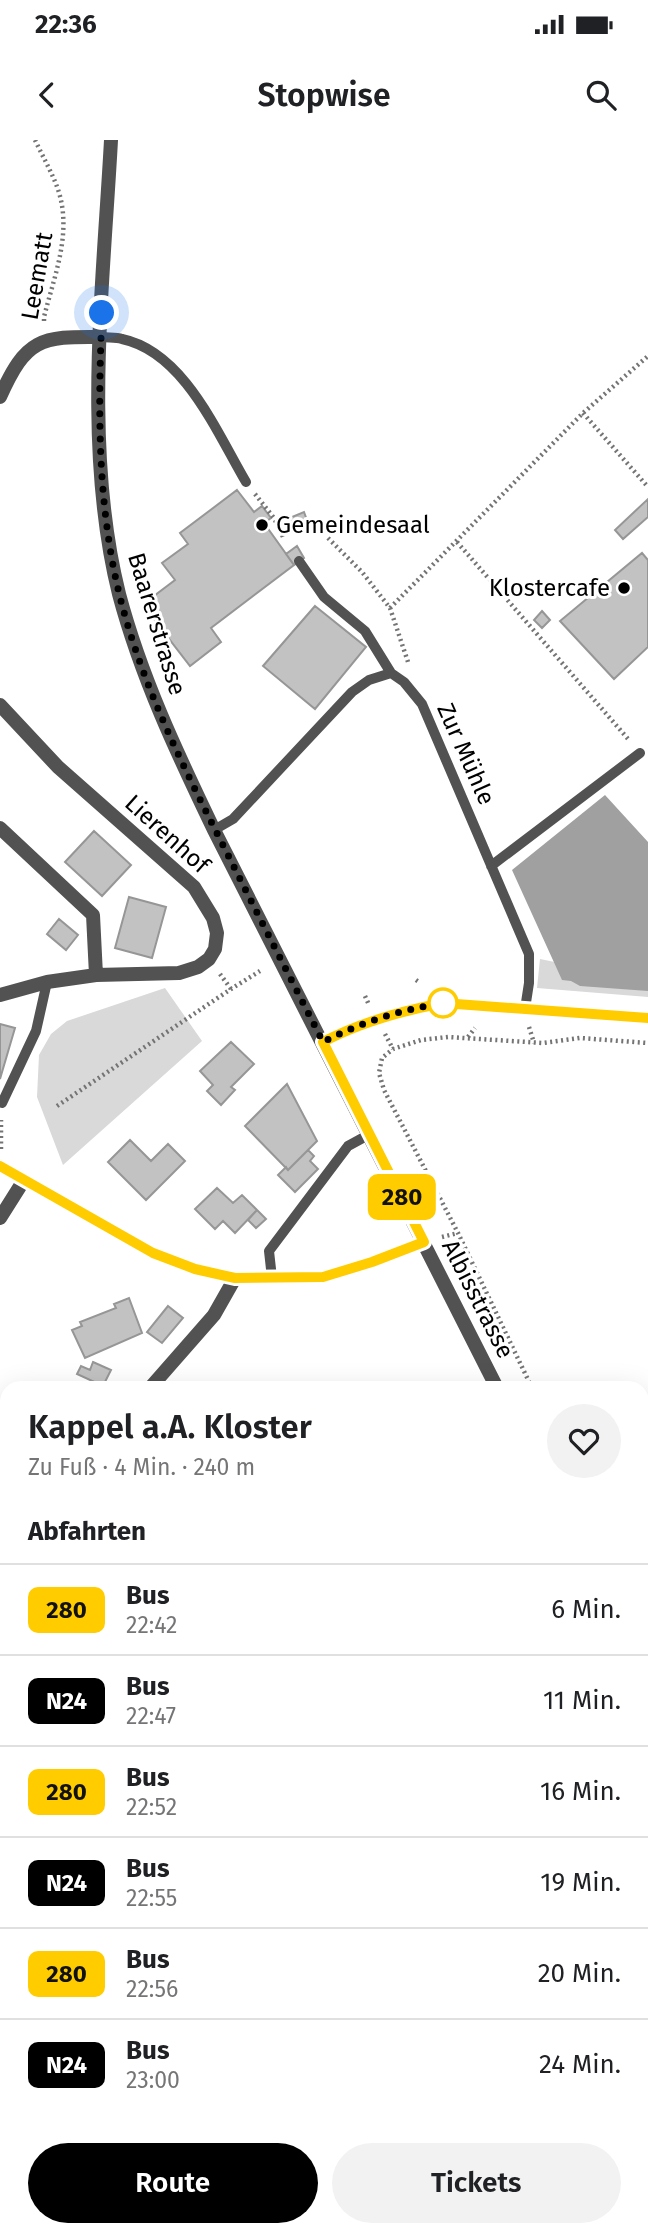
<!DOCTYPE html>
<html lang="de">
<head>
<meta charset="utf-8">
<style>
	body { margin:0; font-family:"Fira Sans",sans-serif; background:#f2f2f2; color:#202124; height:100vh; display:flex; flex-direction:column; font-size:26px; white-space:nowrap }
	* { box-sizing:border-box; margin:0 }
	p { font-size:23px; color:#757577 }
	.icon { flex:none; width:38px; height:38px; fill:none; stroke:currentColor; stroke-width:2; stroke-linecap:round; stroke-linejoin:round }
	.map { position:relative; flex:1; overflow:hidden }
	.side { position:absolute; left:0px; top:1241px; width:649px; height:856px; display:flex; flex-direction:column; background:#fff; border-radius:21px 21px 0 0; box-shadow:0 7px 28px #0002 }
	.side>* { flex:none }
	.badge { padding:0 14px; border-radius:10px; font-size:24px; line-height:46px }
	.you { position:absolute; width:35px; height:35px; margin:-18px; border:5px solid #fff; border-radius:50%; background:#1a73e8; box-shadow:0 0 0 10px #1a73e833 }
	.map>.badge { position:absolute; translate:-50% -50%; box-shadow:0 0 0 4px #fff }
	h2 { padding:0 28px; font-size:26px; line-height:63px }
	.round { display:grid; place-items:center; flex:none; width:74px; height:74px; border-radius:37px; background:#f2f2f2 }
	.head { display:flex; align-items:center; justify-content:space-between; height:119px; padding:0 28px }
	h1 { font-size:33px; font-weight:600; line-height:52px }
	.action { display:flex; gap:14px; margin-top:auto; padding:14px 28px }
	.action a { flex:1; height:80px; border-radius:42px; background:#000; color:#fff; font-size:28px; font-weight:600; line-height:80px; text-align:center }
	.action a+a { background:#f2f2f2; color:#202124 }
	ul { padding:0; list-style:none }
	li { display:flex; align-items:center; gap:21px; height:91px; padding:0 28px; border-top:2px solid #e0e0e0 }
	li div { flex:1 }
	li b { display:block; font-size:26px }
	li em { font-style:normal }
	li .badge { min-width:77px; font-weight:700; text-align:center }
	.status { display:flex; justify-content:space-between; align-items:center; height:49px; padding:0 35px; background:#fff; direction:ltr }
	.status svg { height:19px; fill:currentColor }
	header { display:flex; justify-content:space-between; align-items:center; height:91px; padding:0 28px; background:#fff; font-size:32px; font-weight:600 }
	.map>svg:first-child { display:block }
</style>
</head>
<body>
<div class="status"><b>22:36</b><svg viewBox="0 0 49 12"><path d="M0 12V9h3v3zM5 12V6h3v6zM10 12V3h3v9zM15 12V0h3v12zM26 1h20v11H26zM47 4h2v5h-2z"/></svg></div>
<header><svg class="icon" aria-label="back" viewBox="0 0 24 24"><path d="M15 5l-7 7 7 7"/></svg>Stopwise<svg class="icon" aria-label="search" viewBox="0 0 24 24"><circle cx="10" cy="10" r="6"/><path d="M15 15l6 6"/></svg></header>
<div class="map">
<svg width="648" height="2095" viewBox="0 0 648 2095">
	<rect width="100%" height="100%" fill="#fff"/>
	<!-- green -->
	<path fill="#d9d9d9" d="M540,819l108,22v16l-111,-9z
		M165,848l37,53 -139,124 -26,-68 2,-42 12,-21 16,-13z"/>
	<!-- water -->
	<path fill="#a0a0a0" d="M605,655l43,47v149l-68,-5 -9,-5 -9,-1 -50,-110z"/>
	<!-- building -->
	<path fill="#c2c2c2" stroke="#969696" stroke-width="2" d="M237,350l17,22 8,-6 9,12 -7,5 30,42 -83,63 10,14 -31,24 -37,-48 -3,-19 25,-19 -13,-17 26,-19 -8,-11z
		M648,359v18l-25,22 -8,-9z
		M304,372l4,11 -17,7 -4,-11z
		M297,406l7,12 -10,7 -8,-11z
		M642,413l6,7v87l-34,32 -54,-58z
		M315,466l51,41 -51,62 -52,-43z
		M542,471l8,9 -8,8 -8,-8z
		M94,691l37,34 -29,31 -37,-34z
		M129,757l37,10 -14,51 -37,-10z
		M59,779l19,16 -12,15 -19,-16z
		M0,884l15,4 -15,51z
		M231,902l23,22 -23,23 4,3 -14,15 -14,-14 6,-6 -13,-14z
		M287,944l30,57 -29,29 -43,-44z
		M130,1000l21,21 17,-17 17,17 -39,39 -38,-38z
		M308,1010l6,6 -4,5 8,8 -23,23 -17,-17 8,-8 2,3z
		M217,1048l16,15 9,-8 15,15 -22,23 -12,-12 -8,8 -20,-20z
		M257,1070l9,9 -10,9 -8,-8z
		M129,1158l13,35 -57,25 -13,-28 10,-4 -2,-4 36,-14 -2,-4z
		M168,1166l15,12 -21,25 -15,-11z
		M93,1222l18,8 -8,16 -26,-12 4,-8 9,4z
		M3,1532l4,2v43l-7,-3v-35z
		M642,1712l6,6v67l-6,-6z
		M642,1909l6,4v51l-6,7z"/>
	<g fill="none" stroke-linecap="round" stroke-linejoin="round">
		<!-- path -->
		<path stroke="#747474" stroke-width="4.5" stroke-dasharray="2 3.5" stroke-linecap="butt" d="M35,0c7,15 15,29 21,44 18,45 -1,89 -12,133v6
			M583,273l65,74
			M255,354l19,24 9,19
			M328,398l34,34 28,36 18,54
			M457,402l172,198
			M390,468l193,-195 65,-57
			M220,834l11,15
			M416,840l3,2
			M365,856l4,9
			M529,887l5,16
			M385,894l8,15
			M468,897l7,-9
			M57,966l174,-117 29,-18
			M1,1009v-29
			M442,1097l16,-4
			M532,1248l-74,-155 -74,-143 -5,-17 3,-15 11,-9 28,-9 27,-3 95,6 37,-5 68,5
			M642,1475l6,11"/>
		<!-- service -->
		<path stroke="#525252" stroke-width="10" d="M101,197c7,1 15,0 21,2 62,13 95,94 124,143
			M299,421l25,36 41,34 26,42 13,9 18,22 107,250v29l-4,26
			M214,690l19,-11 119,-127 17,-12 22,-7
			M491,726l149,-113
			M2,963l34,-72 11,-49
			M272,1138l-3,-27 79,-105 22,-12"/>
		<!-- minor -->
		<path stroke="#525252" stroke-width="14" d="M0,257c26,-58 40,-61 101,-60
			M0,565l58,62 136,120 19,31 4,15 -2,16 -6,10 -11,8 -19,6 -83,2 -49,7 -47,13
			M0,688l93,87 3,60
			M0,1078l24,-38
			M150,1248l64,-73 21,-37
			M0,1490l7,1
			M642,1882l6,6"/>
		<!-- tertiary -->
		<path stroke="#525252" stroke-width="14" d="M111,0c-8,148 -28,309 8,454 22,83 58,159 95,236l283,558
			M323,902c38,-20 78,-31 120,-39l205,15
			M0,1026l153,87 42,16 40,9 88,-1 49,-15 52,-20
			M642,1532l6,11"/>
	</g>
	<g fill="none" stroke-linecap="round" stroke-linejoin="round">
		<!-- line casing -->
		<g stroke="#fff" stroke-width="16">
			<path id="line" d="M0,1026l153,87 42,16 40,9 88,-1 49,-15 52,-20 -101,-200c38,-20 78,-31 120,-39l205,15"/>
		</g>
		<!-- line -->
		<use href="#line" stroke="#fc0" stroke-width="10"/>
		<!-- walk -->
		<path stroke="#000" stroke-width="7" stroke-dasharray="0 12.6" d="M102,173c-4,93 -5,188 17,280 23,94 67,179 110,264 31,62 63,124 94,185 38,-20 78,-32 120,-39"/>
	</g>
	<!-- markers -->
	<g fill="#000" stroke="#fff" stroke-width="2.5">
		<circle cx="262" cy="385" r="7"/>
		<circle cx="624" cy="448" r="7"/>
	</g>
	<circle fill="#fff" stroke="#fc0" stroke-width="3.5" cx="443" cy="863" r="14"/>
	<g text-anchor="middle" stroke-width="6" stroke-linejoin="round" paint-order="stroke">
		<!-- street labels -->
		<g font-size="24" fill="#000" stroke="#fff">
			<text transform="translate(37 136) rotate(-80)" y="8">Leematt</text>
			<text transform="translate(157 484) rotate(73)" y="8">Baarerstrasse</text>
			<text transform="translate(466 614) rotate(66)" y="8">Zur Mühle</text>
			<text transform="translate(167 694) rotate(42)" y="8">Lierenhof</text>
			<text transform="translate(478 1159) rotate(63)" y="8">Albisstrasse</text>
		</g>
		<!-- poi labels -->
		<g font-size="24" fill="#000" stroke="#fff" text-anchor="start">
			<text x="276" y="393">Gemeindesaal</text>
			<text x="610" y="456" text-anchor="end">Klostercafe</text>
		</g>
	</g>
</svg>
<div class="you" style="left:102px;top:173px"></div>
<b class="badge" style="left:402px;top:1057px;background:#fc0;color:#111">280</b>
<section class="side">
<div class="head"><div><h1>Kappel a.A. Kloster</h1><p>Zu Fuß · 4 Min. · 240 m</p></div><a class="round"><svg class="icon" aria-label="heart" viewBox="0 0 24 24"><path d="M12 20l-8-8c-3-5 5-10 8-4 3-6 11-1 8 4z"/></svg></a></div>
<h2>Abfahrten</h2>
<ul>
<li><span class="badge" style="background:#fc0;color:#111">280</span><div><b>Bus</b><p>22:42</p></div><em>6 Min.</em></li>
<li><span class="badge" style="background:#000;color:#fff">N24</span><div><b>Bus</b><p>22:47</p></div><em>11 Min.</em></li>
<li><span class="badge" style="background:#fc0;color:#111">280</span><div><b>Bus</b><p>22:52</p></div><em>16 Min.</em></li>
<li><span class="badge" style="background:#000;color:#fff">N24</span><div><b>Bus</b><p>22:55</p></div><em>19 Min.</em></li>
<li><span class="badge" style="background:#fc0;color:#111">280</span><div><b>Bus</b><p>22:56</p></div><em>20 Min.</em></li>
<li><span class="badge" style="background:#000;color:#fff">N24</span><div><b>Bus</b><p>23:00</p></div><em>24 Min.</em></li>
</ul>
<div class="action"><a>Route</a><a>Tickets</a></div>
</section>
</div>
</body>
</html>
